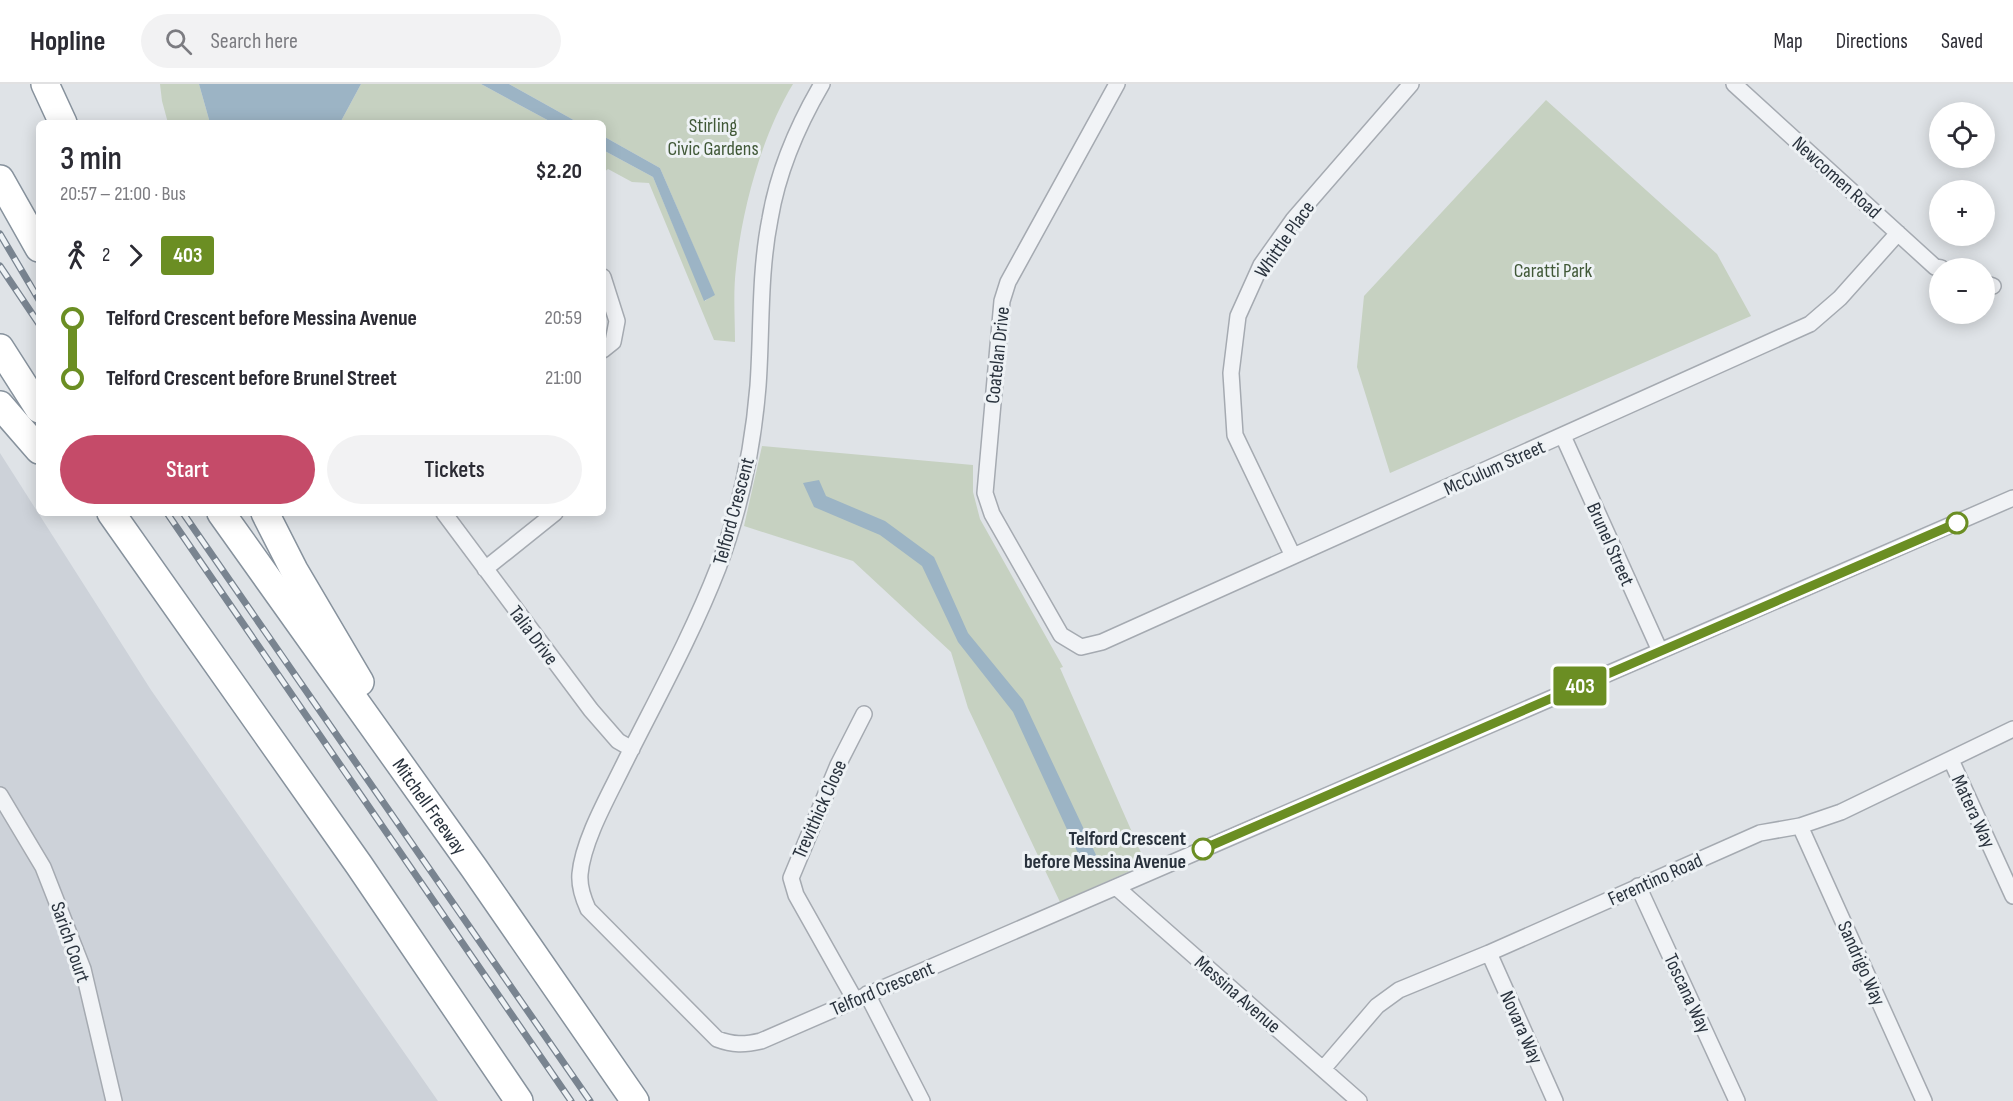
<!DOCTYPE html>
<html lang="en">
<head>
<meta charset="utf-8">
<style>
	body { margin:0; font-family:"Sofia Sans Condensed",sans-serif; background:#f2f2f3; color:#2b2b33; height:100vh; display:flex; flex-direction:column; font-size:22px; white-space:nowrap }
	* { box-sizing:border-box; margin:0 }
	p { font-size:20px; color:#7c7c81 }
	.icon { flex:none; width:33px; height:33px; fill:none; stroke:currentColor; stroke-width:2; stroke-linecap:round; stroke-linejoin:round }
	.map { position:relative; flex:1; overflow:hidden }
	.details { position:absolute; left:36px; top:36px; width:570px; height:396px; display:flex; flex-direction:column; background:#fff; border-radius:9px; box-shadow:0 3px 15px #0003 }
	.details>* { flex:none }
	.badge { padding:0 12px; border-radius:4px; font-size:21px; line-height:39px }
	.tools { position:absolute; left:1929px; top:18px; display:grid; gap:12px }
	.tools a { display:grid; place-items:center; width:66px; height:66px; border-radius:50%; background:#fff; box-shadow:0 3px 15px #0003; font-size:30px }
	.map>.badge { position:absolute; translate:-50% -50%; box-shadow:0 0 0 3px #fff }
	.legs { display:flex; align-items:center; gap:9px; height:66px; padding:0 24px; font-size:20px }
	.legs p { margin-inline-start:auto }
	.overview { display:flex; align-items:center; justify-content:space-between; height:102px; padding:0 24px }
	h1 { font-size:33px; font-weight:600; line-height:45px }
	.primary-button { display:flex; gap:12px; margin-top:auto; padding:12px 24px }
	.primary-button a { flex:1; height:69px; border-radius:36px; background:#c54b69; color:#fff; font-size:24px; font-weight:600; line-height:69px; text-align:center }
	.primary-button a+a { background:#f2f2f3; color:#2b2b33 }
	ul { padding:0 24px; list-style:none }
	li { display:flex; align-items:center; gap:21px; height:60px; font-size:22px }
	li i { display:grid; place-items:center; width:9px; height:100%; margin:0 8px; background:currentColor }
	li i::after { content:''; width:15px; height:15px; margin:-8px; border:4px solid; border-radius:50%; background:#fff }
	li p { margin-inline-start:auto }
	li:first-child i { background:linear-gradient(#0000 50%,currentColor 0) }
	li:last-child i { background:linear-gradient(currentColor 50%,#0000 0) }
	header { display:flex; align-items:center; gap:36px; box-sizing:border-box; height:84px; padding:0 30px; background:#fff; border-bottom:2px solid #e1e1e2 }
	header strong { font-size:28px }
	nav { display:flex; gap:33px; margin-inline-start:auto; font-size:21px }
	.search { width:420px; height:54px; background:#f2f2f3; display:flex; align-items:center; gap:15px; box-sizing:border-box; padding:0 21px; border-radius:33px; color:#7c7c81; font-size:22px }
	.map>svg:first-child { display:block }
</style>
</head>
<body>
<header>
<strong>Hopline</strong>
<div class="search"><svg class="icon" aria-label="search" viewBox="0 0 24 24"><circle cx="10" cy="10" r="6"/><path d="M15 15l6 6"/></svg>Search here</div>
<nav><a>Map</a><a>Directions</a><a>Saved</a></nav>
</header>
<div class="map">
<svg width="2013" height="1017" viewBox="0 0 2013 1017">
	<rect width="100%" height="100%" fill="#dfe3e7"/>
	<!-- built -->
	<path fill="#cdd2d9" d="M0,369l151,237 287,411h-438z"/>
	<!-- green -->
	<path fill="#c6d1c1" d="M160,0h39l11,39h-42l-6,-22z
		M361,0h120l72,39h-213z
		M509,0h284c-31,51 -51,125 -57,184 -3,25 -1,50 -1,74l-21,-2 -65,-157 -17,-1 -24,-13 -5,4v-23l50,27 52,124 9,-7 -54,-126 -57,-32v-13h-24z
		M1546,16l171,154 34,62 -361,157 -33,-106 7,-71z
		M762,362l211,19v27l7,27 83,148 -3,1 86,196 -86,38 -92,-194 -17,-56 -98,-91 -109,-35z"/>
	<!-- water -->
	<path fill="#9cb4c5" d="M199,0h162l-21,39h-130z
		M481,0h28l70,39h-26z
		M603,52l57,32 55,127 -11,6 -51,-124 -50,-27z
		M819,396l7,16 59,25 49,36 34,76 55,67 74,157 -15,5 -69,-150 -55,-70 -36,-76 -42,-31 -66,-28 -11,-24z"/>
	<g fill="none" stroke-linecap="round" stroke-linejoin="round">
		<!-- minor casing -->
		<g stroke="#a5aab1" stroke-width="18">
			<path id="minor" d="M822,0c-24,41 -44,87 -52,135 -11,55 -8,112 -12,167 -5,62 -18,124 -40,182 -26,67 -62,132 -94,196 -15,31 -41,76 -44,110 -1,12 3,24 8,35l129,130c16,6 27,6 44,2l1252,-543
				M1117,0l-109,198 -6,19 -17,192 7,21 69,121 20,12 21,-5 708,-318 30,-26 58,-65
				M1734,0l201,183 6,1
				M603,193l14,44 -4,21 -10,8
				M1984,199l9,3
				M1563,352l97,215
				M444,429l147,197 27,31 14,8
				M1293,472l-58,-121 -4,-62 7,-57 23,-51 32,-45 118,-136
				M485,485l70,-56
				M1951,676l62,136
				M0,711l43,72 40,102 31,132
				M1800,742l124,275
				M1638,802l99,215
				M1116,803l243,214
				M1489,869l66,148
				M867,910l55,107
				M855,916l-59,-105 -5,-17 47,-113 26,-51
				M1323,985l54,-63 22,-16 90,-37 271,-120 40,-7 41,-14 172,-83"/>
		</g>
		<!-- motorway casing -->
		<g stroke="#87929d" stroke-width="30">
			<g id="motorway">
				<path d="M45,0l18,39"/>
				<path d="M0,95l39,69"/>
				<path d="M0,264l39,61"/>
				<path d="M0,321l39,45"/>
				<path d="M111,429l248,352 160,236"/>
				<path id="s1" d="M221,429l253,355 161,233"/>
				<path d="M265,429l29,57 66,112"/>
			</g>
		</g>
		<!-- minor -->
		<use href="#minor" stroke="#f1f3f6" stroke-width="15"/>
		<!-- motorway -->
		<use href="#motorway" stroke="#fff" stroke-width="27"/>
		<!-- rail casing -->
		<g stroke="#798490" stroke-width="7">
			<path id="rail" d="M0,150l39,66
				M0,182l39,58
				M167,429l404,588
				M183,429l407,588"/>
		</g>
		<!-- rail -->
		<use href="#rail" stroke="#eef2f5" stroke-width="4.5" stroke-dasharray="14" stroke-linecap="butt"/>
	</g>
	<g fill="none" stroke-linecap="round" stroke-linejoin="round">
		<!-- line-1 casing -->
		<g stroke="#fff" stroke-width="14">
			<path id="line-1" d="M1203,765l754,-326"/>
		</g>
		<!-- line-1 -->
		<use href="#line-1" stroke="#6b8e23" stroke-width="9"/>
	</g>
	<!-- markers -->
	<g fill="#fff" stroke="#6b8e23" stroke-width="3">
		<circle cx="1957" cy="439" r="10"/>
		<circle cx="1203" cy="765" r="10"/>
	</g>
	<g text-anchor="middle" stroke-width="6" stroke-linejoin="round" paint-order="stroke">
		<!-- park labels -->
		<g font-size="20" fill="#405837" stroke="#eef2f5">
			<text x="713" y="48">Stirling<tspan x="713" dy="23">Civic Gardens</tspan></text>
			<text x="1553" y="193">Caratti Park</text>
		</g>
		<!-- street labels -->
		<g font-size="20" fill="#29323d" stroke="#eef2f5">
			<text transform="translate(1837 93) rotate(42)" y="7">Newcomen Road</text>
			<text transform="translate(1284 155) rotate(-55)" y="7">Whittle Place</text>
			<text transform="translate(997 271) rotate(-84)" y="7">Coatelan Drive</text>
			<text transform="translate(1494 383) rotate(-24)" y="7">McCulum Street</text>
			<text transform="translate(733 427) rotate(-75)" y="7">Telford Crescent</text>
			<text transform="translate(1611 460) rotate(66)" y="7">Brunel Street</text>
			<text transform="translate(534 551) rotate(53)" y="7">Talia Drive</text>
			<text dy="7" stroke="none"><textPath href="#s1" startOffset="360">Mitchell Freeway</textPath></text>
			<text transform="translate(819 725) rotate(-66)" y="7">Trevithick Close</text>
			<text transform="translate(1974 727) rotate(65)" y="7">Matera Way</text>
			<text transform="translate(1655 795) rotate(-24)" y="7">Ferentino Road</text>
			<text transform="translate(71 858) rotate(71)" y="7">Sarich Court</text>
			<text transform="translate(1862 879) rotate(66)" y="7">Sandrigo Way</text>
			<text transform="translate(882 904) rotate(-23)" y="7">Telford Crescent</text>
			<text transform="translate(1688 909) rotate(65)" y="7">Toscana Way</text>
			<text transform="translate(1238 910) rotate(41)" y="7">Messina Avenue</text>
			<text transform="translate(1522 943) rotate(66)" y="7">Novara Way</text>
		</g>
		<!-- stop labels -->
		<g font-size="20" font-weight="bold" fill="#29323d" stroke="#eef2f5" text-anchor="end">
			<text x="1186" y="761">Telford Crescent<tspan x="1186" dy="23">before Messina Avenue</tspan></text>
		</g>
	</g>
</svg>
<div class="tools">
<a><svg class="icon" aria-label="locate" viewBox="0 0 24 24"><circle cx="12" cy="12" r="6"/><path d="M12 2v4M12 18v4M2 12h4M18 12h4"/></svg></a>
<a>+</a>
<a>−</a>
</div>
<b class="badge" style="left:1580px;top:602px;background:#6b8e23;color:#fff">403</b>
<section class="details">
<div class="overview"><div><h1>3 min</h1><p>20:57 – 21:00 · Bus</p></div><b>$2.20</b></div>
<div class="legs"><svg class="icon" aria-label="walk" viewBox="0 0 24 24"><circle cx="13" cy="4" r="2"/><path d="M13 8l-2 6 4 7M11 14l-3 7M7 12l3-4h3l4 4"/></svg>2<svg class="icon" aria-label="forward" viewBox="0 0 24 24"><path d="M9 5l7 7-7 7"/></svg><b class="badge" style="background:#6b8e23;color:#fff">403</b></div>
<ul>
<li><i style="color:#6b8e23"></i><b>Telford Crescent before Messina Avenue</b><p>20:59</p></li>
<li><i style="color:#6b8e23"></i><b>Telford Crescent before Brunel Street</b><p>21:00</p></li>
</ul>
<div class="primary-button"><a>Start</a><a>Tickets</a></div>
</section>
</div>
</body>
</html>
